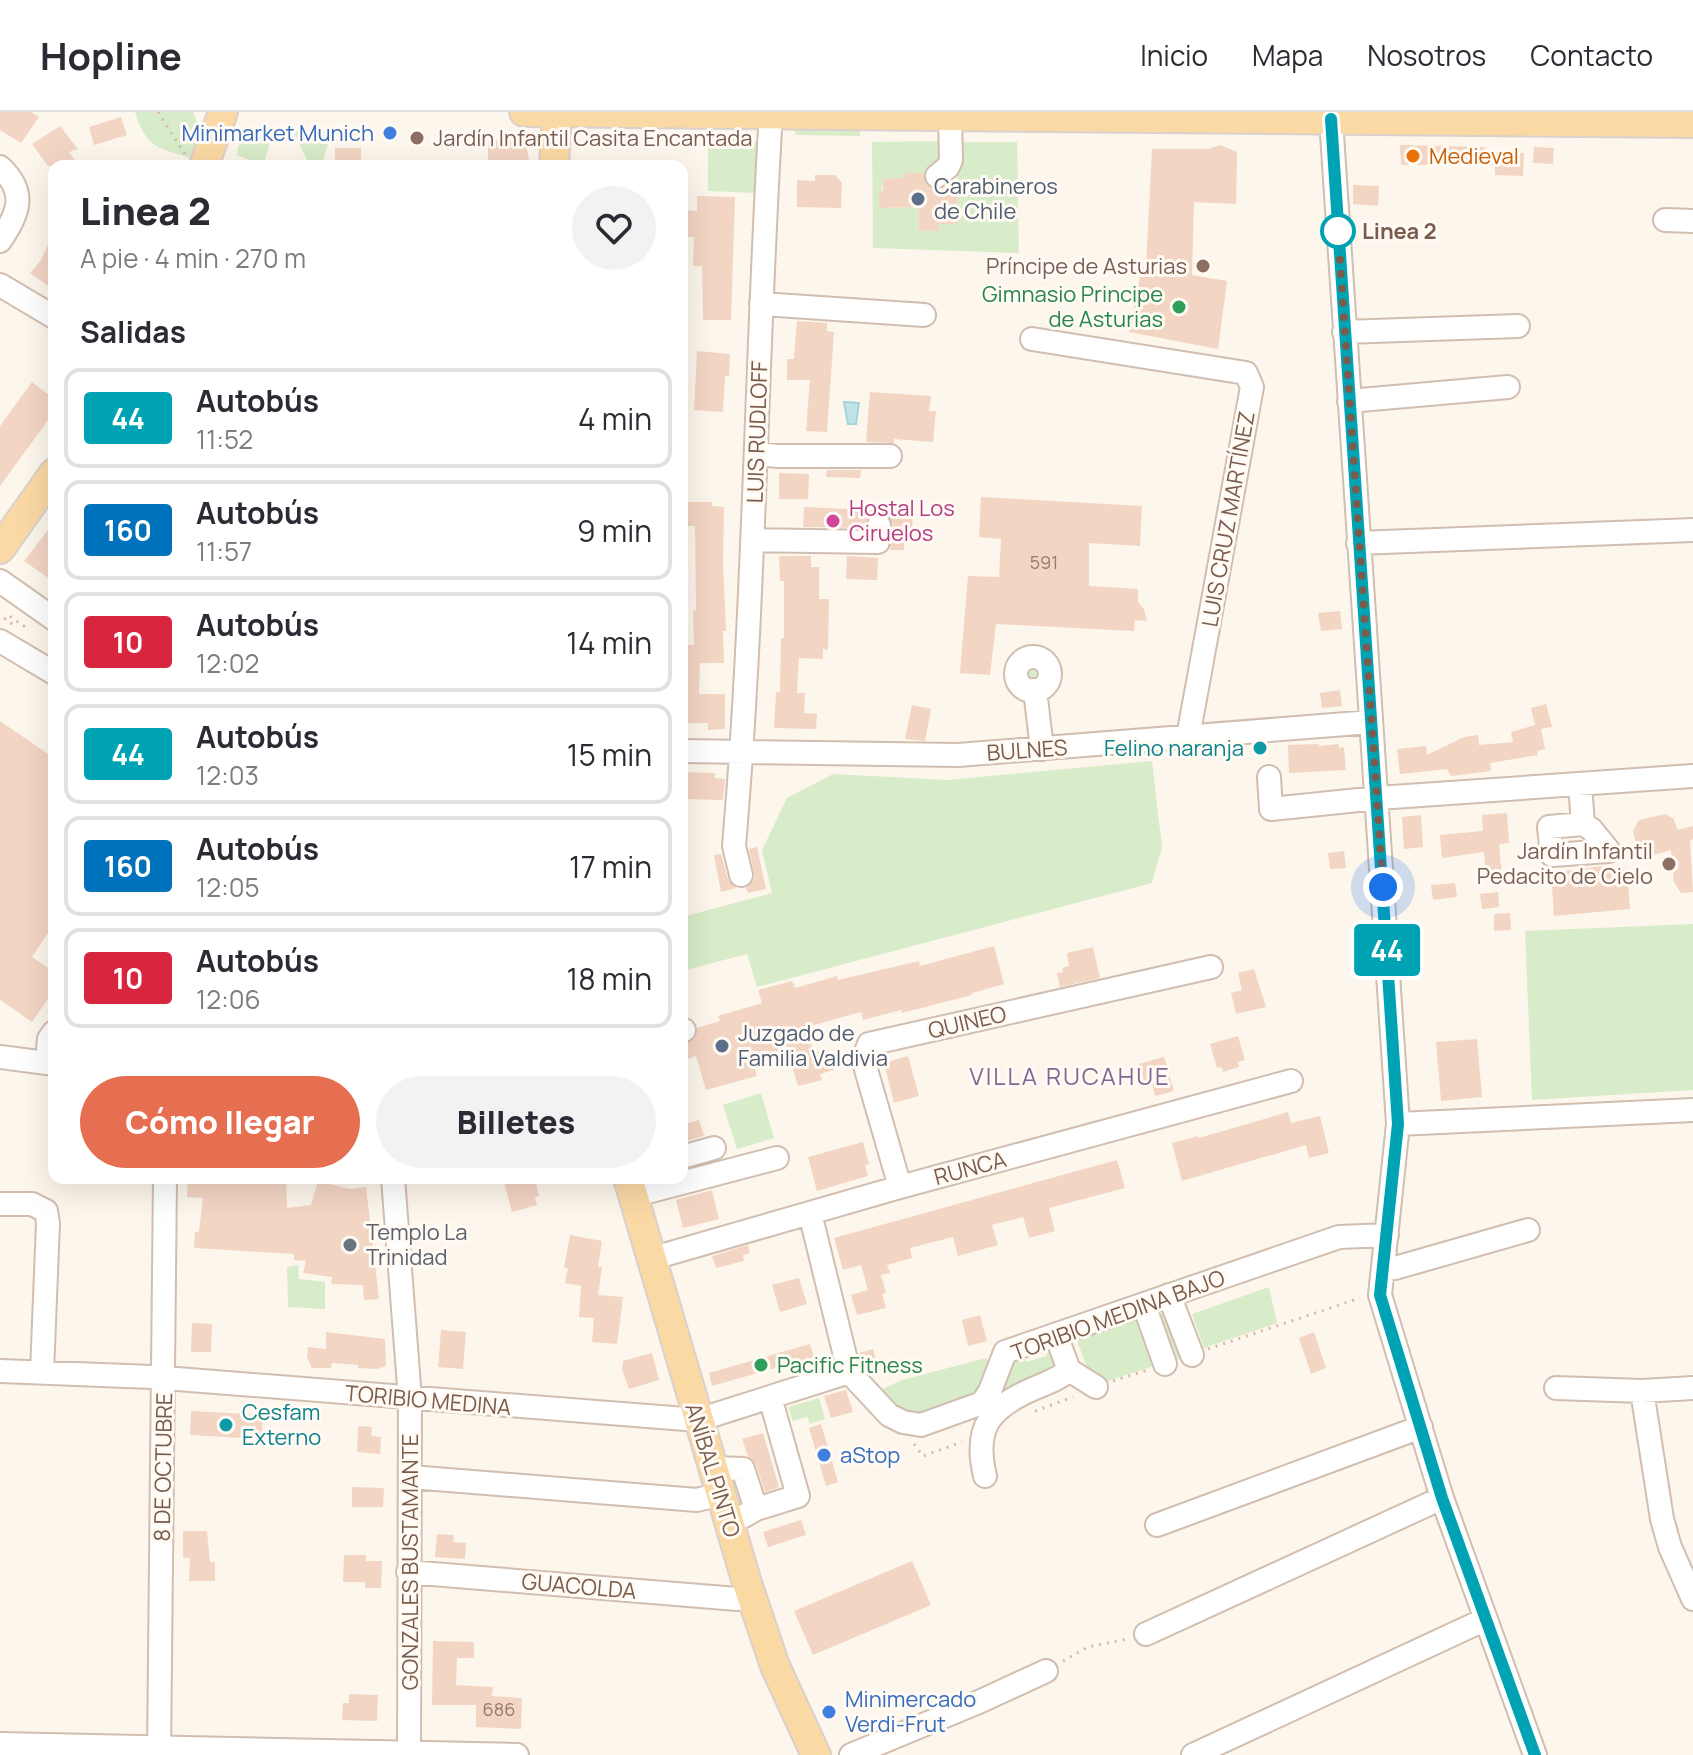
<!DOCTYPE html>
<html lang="es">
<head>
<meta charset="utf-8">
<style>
	body { margin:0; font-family:Manrope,sans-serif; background:#f2f2f3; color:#2b2b33; height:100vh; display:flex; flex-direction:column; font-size:30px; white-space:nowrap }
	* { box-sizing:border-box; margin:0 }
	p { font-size:26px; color:#7c7c81 }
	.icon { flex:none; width:44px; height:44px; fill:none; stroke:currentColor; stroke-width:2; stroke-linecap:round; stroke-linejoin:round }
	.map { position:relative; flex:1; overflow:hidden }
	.side { position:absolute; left:48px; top:48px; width:640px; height:1024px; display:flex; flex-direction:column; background:#fff; border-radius:16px; box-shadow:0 8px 32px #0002 }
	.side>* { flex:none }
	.badge { padding:0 16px; border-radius:6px; font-size:28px; line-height:52px }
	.you { position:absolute; width:40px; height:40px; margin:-20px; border:6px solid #fff; border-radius:50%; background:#1a73e8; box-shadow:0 0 0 12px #1a73e833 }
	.map>.badge { position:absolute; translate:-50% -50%; box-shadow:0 0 0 4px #fff }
	h2 { padding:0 32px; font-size:30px; line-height:72px }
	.round { display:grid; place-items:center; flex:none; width:84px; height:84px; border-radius:42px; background:#f2f2f3 }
	.overview { display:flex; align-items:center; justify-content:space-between; height:136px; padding:0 32px }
	h1 { font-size:38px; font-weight:800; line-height:60px }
	.cta { display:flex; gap:16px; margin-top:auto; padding:16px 32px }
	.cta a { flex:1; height:92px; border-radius:48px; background:#e76f51; color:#fff; font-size:32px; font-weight:800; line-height:92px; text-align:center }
	.cta a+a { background:#f2f2f3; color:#2b2b33 }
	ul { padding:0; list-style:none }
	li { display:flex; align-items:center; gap:24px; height:100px; margin:0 16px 12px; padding:0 16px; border:4px solid #e1e1e2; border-radius:16px }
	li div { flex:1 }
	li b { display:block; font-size:30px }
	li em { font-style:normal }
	li .badge { min-width:88px; font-weight:700; text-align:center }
	header { display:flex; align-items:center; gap:48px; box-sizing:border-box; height:112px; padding:0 40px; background:#fff; border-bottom:2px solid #e1e1e2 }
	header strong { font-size:38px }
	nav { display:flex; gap:44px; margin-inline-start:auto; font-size:28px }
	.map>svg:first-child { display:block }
</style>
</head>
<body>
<header>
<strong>Hopline</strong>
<nav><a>Inicio</a><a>Mapa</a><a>Nosotros</a><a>Contacto</a></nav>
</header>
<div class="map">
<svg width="1693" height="1643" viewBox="0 0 1693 1643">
	<rect width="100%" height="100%" fill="#fdf6ec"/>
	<!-- green -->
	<path fill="#d8ecc9" d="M135,0h58l7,18 -7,29c-35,-12 -46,-9 -58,-47z
		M793,15l68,1 -1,8 -64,-1z
		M274,17l-11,37 -26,-11 1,-9c12,-11 20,-15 36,-17z
		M293,19h46l-11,13 -5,16 -5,6h-8z
		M708,27h44l5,5 -3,49 -46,-2z
		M945,29l1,10 -15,22h-26v5l-22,1 -3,29 38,-1 1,24h19v-10l13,-1 1,4h6l-1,-82h60l2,111 -146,-5 -1,-106z
		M1022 561a10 10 0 1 1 20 0a10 10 0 1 1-20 0Z
		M1152,649l10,86 -10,36 -395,104 -10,-33 -65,17v-54l90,-24 -10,-43 25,-52 46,-24 114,6z
		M1693,812v166l-161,10 -7,-169z
		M761,981l13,45 -37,11 -14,-44z
		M298,1153l1,14 26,3v27l-37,-2 -1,-40z
		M1269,1175l8,36 -73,25 -12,-34z
		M1161,1201l8,1 19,42 -18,6 -16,-45z
		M1142,1205l18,47 -58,19 -12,-7 -14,-38z
		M1051,1233l5,10v14l-38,23 -15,-3c-4,-19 4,-25 19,-35l5,8 19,-6z
		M986,1246l5,7 -8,25 -26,18 -53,8 -26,-25 24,-11z
		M819,1286l6,21 -15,5 -3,-7 -14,4 -5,-14z"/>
	<!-- water -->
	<path fill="#bfe3e8" stroke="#a5d3da" stroke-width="2" d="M844,290l15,1 -3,21h-8z"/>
	<!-- building -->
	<path fill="#f3d5c3" d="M0,0h31l8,5 -18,26 -21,-13z
		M121,5l6,18 -33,10 -5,-18z
		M60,14l18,23 -9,3 10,14h-31l-16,-22z
		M488,28l38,1 3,20h-7v5l-34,-3z
		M1220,33l17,7 -1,52 -42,-2 -2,73 35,6 -9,68 -89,-17 13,-66 4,1 6,-118h56z
		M1400,33l85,2 -1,5 40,1 -1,23 -28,-1v-10h-94z
		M1534,35l20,1 -1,16 -20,-1z
		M335,36h26v18h-26z
		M905,61h19l2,11 7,5 7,1 9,-6 8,1 1,39h-20l1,7h-20l-1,-24 -39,1v-17h4v-12l22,-1z
		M815,63h20l7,8 -1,25 -44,-1v-27l18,1z
		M1353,73l26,1 -1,20 -25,-2z
		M697,84l38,1 -4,123h-28l-1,-54h-9l1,-29h-12v-27l15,1z
		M54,119v59l-24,-17 11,-13z
		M797,209l30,2v8l7,1 -7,100 -21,-1 4,-51h-23v-21h7z
		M697,239l33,3 -1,22h-4l-2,36 -29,-2z
		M32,270l22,17v13l-54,74v-60z
		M870,280l61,4 -2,15h7l-3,31 -39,-3v4l-28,-1z
		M827,358h34l-1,8 -34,-1z
		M779,361l30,1 -1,25h-29z
		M981,385l161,9 -2,40 -51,-3v43l49,3v13l6,7 3,12 -12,-1 -1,11 -138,-7 -6,51 -30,-2 8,-97 31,1 2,-38 -22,-2z
		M683,390h29v4l12,1 -1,56 3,68h-3l1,32h-24l-1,31h26v35l-17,1v-7h-26v-54h5v-24h7l-1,-34 3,-1 -1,-84h-13z
		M804,395l109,5 -1,19 -8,-1v20h-14l3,-25 -7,-12h-14l-5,5 -2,10 -62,-1z
		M54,410v60l-30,-21z
		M779,444h32v11h8v32h10l-1,51 -5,-1v10l-24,-1 -2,35h8l-1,20 13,1 -1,15 -42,-1 2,-36h4l1,-54h3v-57h-4z
		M847,444l31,2 -1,22 -31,-1z
		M1340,499l2,18 -21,2 -3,-18z
		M1340,578l2,16 -20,2 -2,-15z
		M1546,592l6,23 -11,2 4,20 -8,2 1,4 -48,8 1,8 -40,5 -4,-7 -47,5 -3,-25 29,-3 1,9 37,-18 14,-2 1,10 34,-3 -2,-10 24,-7 -4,-17z
		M912,593l19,4 -6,32 -20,-2z
		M0,609l54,37v166l-22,33 22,15v18l-22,32 -32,-22z
		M1319,632v2l20,-2v4l5,-1 2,23 -57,3 -1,-28z
		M682,660l33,1v5l10,1 -2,21 -41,-1z
		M1507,701l2,30 -10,1 3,34 -16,1 -2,-27 -42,6 -2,-23 43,-4 -1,-16z
		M1665,702l8,4 5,12 15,-4v13l-3,2 3,51 -12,1 -7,-11 -3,-32 -31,9 -7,-28 6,-11z
		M1421,703l2,32 -19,2 -2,-32z
		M757,735l9,42 -18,4 -2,-5 9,-10 -6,-29z
		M1344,739l2,17 -16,1 -2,-16z
		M721,742l7,25 8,9 -15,4 -7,-37z
		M1602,754l1,5 24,-2 3,40 -76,7 -3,-43z
		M1455,771l2,14 -24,3 -2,-15z
		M1498,780l1,15 -17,2 -2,-15z
		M1510,801l1,17 -17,1v-17z
		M994,834l10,38 -32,9v2l-70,18 -1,-3 -38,10 -2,-8 -54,15 7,26 14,-4 6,21 -14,4 2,6 -24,6 -11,-37 -35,10 5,17 -51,14 -10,-34 -14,5v-16l13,-7 2,-10 23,-7 -2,-5 44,-13 -4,-13 34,-9 3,7 42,-12 1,4 81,-19 1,5z
		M1093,835l7,31 -40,9 -3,-14 6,-1 -1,-4 7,-2 -2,-13z
		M1254,857l12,38 -30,7 -5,-21 11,-3 -4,-17z
		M1238,924l7,24 -7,2 1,5 -16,5 -1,-5 -5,1 -7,-24z
		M1477,927l5,58 -41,4 -5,-59z
		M908,944l11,40 -25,7 -10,-40z
		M1164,945l10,34 -19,5 -4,-17 -7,2 -5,-17z
		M1288,1000l3,11 29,-7 9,37 -20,5 -3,-13 -124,36 -10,-38 26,-7 1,2z
		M699,1008l5,16 -22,6v-17z
		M863,1030l6,22 -4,1 3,11 -51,15 -9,-34z
		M1117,1048l8,28 -76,20 6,23 -26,7 -6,-21 -31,8 6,20 -40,11 -5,-19 -43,11 2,10 -25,7 3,8 -9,2 5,18 -4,1 4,14 -29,7 -6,-20 17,-5 -7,-25 -18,5 -9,-32z
		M188,1066h98l1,30 24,-3 7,-24 32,8 16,-2 13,112 -15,1 -1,-15 -32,-1 1,-7 -29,-4 3,-12 -12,-1v-6l-100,-6 1,-16h4l4,-34 -16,-1z
		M503,1066h32l4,18 -4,1 2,8 -25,7z
		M712,1078l7,29 -36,9 -7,-28z
		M570,1123l32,6 -4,26h4l-4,28 25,2 -6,47 -25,-2 2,-24 -15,-1 2,-31 -16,-3 3,-15h-4z
		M748,1133l2,8 -7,2 1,6 -28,7 -4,-12z
		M799,1166l8,26 -27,8 -8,-27z
		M980,1203l7,26 -19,5 -6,-26z
		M192,1211l20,1 -1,28h-20z
		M441,1218l25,2 -3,37 -25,-2z
		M326,1220l59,7 1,27 -9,3 -19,-1v-3l-26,-2 -1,5h-19l-5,-11 1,-10 18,2z
		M1314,1220l12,36 -15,6 -12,-36z
		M810,1232l4,13 -102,29 -3,-13z
		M873,1237l4,15 -13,4 -5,-15z
		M652,1241l7,27 -30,9 -7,-19 1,-9z
		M846,1278l7,22 -22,6 -7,-22z
		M191,1299l72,4 -1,24 -72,-4z
		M821,1312l17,58 -12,4 -17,-58z
		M358,1314l14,1 -1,9 10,1 -1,17 -23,-2z
		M763,1321l16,54 -14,5 -9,-27 -8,-9 -6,-17z
		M352,1375l32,1 -1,19h-31z
		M801,1408l5,15 -38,12 -5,-15z
		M183,1419h24l3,31h5v19h-26l1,-23h-7z
		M437,1422l17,1 -1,7 13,1 -1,16 -30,-2z
		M344,1443h22v6h16l-1,27h-16v-6h-22z
		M912,1449l19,44 -118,50 -19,-44z
		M433,1529l41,1v16h-17l-1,27 37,2 -1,9 30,2 -1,31 -45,-2v-22h-44z
		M349,1582l29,1 -1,26 -35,-1 1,-17h6z"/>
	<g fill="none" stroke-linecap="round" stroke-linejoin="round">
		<!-- minor casing -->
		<g stroke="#d1beb0" stroke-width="26">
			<path id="minor" d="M1331,7l67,1005 -18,171 62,203 93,257
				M0,55c28,26 18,47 0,74
				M937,64l11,-9 3,-7 -1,-43
				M1665,108l28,1
				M0,173l54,32
				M761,192l163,11
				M1344,220l174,-6
				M1032,227l214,34 6,14 -64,350
				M1349,289l159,-14
				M756,342l22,2h112
				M754,428l124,2 1,-17
				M1358,431l335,-13
				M0,469l54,38
				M0,529l54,32
				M1016 562a17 17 0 1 1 34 0a17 17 0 1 1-34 0Z
				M1035,578l7,59
				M682,639l276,4 413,-33
				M1269,665l2,32 107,-11 315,-22
				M1580,672l3,40 8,5 18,22 -57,4 -3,-28 34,-3
				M741,763l-7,-29c21,-245 22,-490 37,-734
				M682,919l2,-1
				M0,945l54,7
				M47,950l2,-23 5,-7
				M1398,1012l295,-14
				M682,1045l32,-9
				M393,1066l17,221 -1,356
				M900,1075l-37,-128 6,-15 342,-77
				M632,1084l145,-38
				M0,1092h32l14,7 2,12 -6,149
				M810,1101l39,159 40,43 14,7 18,3 61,-22 8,-12 15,-39 334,-115 48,-2
				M650,1147l250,-72 391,-106
				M1383,1158l12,-2 133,-38
				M1169,1183l23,60
				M1144,1193l21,59
				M1069,1258l27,17
				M0,1259l152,6 546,43 151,-48
				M1556,1276l86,3 51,-3
				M1642,1279l20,128 8,28 23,52
				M712,1356l31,1 13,40 -12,7
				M985,1364c-12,-50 6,-69 50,-88 12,-5 24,-9 34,-18l-13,-35
				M411,1365l286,23 23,-6
				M756,1397l42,-13 -28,-99
				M1157,1413l264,-98
				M408,1460l329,27 13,-5
				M1146,1522l296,-136
				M0,1632l517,11
				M159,1643l6,-577
				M851,1643l130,-54 65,-30
				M1193,1643l293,-136"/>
		</g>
		<!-- major casing -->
		<g stroke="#dad1cd" stroke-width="32">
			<path id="major" d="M524,0l1169,11
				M204,54l19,-54
				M554,54l3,-54
				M0,437l54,-76
				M628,1066l119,405 28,83 41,89"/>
		</g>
		<!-- path -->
		<path stroke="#d9b8a5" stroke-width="3" stroke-dasharray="2 6" stroke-linecap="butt" d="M158,0l27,42
			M12,512l-7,-5 3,-4 16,11 2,-3
			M366,1066l8,5
			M1208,1237l152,-51
			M1113,1269l35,-11
			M1035,1299l38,-14
			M914,1332l9,12 39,-14
			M1063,1549l25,-14 39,-8"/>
		<!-- minor -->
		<use href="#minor" stroke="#fff" stroke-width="22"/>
		<!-- major -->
		<use href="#major" stroke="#fbd9a5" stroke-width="28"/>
	</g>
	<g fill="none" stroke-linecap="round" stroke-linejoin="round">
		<!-- line casing -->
		<g stroke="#fff" stroke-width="18">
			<path id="line" d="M1331,7l67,1005 -18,171 62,203 93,257"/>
		</g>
		<!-- line -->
		<use href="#line" stroke="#00a3b4" stroke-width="12"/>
		<!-- walk -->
		<path stroke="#7a5c4d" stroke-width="8" stroke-dasharray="0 14.4" d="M1338,119l45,656"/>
	</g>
	<!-- markers -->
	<g fill="#3f7fe0" stroke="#fffaf3" stroke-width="3">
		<circle cx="390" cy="21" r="8"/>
		<circle cx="824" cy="1343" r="8"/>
		<circle cx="829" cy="1600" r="8"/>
	</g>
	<g fill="#8d6e63" stroke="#fffaf3" stroke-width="3">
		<circle cx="417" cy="26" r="8"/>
		<circle cx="1203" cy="154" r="8"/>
		<circle cx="1669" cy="752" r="8"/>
	</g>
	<circle fill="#e8710a" stroke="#fffaf3" stroke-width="3" cx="1413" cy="44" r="8"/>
	<g fill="#5c6f8a" stroke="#fffaf3" stroke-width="3">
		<circle cx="918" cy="87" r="8"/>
		<circle cx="722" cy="934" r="8"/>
	</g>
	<circle fill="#fff" stroke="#00a3b4" stroke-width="4" cx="1338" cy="119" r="16"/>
	<g fill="#2e9e5b" stroke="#fffaf3" stroke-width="3">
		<circle cx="1179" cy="195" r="8"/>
		<circle cx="761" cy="1253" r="8"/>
	</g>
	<circle fill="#d1479c" stroke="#fffaf3" stroke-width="3" cx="833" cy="409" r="8"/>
	<g fill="#0f9aa8" stroke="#fffaf3" stroke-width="3">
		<circle cx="1260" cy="636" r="8"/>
		<circle cx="226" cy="1313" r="8"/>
	</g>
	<circle fill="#6b7280" stroke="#fffaf3" stroke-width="3" cx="350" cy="1133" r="8"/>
	<g text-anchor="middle" stroke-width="6" stroke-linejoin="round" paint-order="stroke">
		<!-- number labels -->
		<g font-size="18" fill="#987a6a">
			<text x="1044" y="457">591</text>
			<text x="499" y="1604">686</text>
		</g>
		<!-- shop labels -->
		<g font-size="22" fill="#366cbe" stroke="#fffaf3" text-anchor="start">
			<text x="374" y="29" text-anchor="end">Minimarket Munich</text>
			<text x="840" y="1351">aStop</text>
			<text x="845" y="1595">Minimercado<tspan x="845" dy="25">Verdi-Frut</tspan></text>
		</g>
		<!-- education labels -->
		<g font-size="22" fill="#785e54" stroke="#fffaf3" text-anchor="end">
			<text x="433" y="34" text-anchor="start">Jardín Infantil Casita Encantada</text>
			<text x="1187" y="162">Príncipe de Asturias</text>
			<text x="1653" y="747">Jardín Infantil<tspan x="1653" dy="25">Pedacito de Cielo</tspan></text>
		</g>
		<!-- food labels -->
		<g font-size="22" fill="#c56008" stroke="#fffaf3" text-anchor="start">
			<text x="1429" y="52">Medieval</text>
		</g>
		<!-- service labels -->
		<g font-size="22" fill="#4e5e75" stroke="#fffaf3" text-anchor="start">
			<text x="934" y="82">Carabineros<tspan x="934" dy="25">de Chile</tspan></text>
			<text x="738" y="929">Juzgado de<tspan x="738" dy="25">Familia Valdivia</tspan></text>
		</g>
		<!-- stop labels -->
		<g font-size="22" font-weight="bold" fill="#7a5c4d" stroke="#fffaf3" text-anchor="start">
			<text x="1362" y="127">Linea 2</text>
		</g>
		<!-- leisure labels -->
		<g font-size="22" fill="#27864d" stroke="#fffaf3" text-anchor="end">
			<text x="1163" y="190">Gimnasio Principe<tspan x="1163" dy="25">de Asturias</tspan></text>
			<text x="777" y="1261" text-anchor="start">Pacific Fitness</text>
		</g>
		<!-- street labels -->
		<g font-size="22" fill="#7a5c4d" stroke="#fffaf3">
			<text transform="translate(757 320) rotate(-88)" y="8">LUIS RUDLOFF</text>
			<text transform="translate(1228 407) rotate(-80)" y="8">LUIS CRUZ MARTÍNEZ</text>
			<text transform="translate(1027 638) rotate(-4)" y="8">BULNES</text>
			<text transform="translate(967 910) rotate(-13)" y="8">QUINEO</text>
			<text transform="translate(970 1056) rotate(-15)" y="8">RUNCA</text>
			<text transform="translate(1118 1203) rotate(-20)" y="8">TORIBIO MEDINA BAJO</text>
			<text transform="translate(428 1288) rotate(5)" y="8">TORIBIO MEDINA</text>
			<text transform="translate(163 1355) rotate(-89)" y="8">8 DE OCTUBRE</text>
			<text transform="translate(713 1358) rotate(73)" y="8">ANÍBAL PINTO</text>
			<text transform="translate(410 1450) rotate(-90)" y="8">GONZALES BUSTAMANTE</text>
			<text transform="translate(579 1474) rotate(5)" y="8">GUACOLDA</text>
		</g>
		<!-- hotel labels -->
		<g font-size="22" fill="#b23c85" stroke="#fffaf3" text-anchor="start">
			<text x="849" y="404">Hostal Los<tspan x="849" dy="25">Ciruelos</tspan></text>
		</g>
		<!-- culture labels -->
		<g font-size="22" fill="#0d838f" stroke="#fffaf3" text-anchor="end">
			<text x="1244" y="644">Felino naranja</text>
			<text x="242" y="1308" text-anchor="start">Cesfam<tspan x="242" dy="25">Externo</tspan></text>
		</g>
		<!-- worship labels -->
		<g font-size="22" fill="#5b616d" stroke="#fffaf3" text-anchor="start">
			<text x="366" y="1128">Templo La<tspan x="366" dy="25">Trinidad</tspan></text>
		</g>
		<!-- neighbourhood labels -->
		<g font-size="24" letter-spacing="2" fill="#846695" stroke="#fffaf3">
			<text x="1070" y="973">VILLA RUCAHUE</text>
		</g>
	</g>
</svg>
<div class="you" style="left:1383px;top:775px"></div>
<b class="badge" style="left:1387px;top:838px;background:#00a3b4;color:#fff">44</b>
<section class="side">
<div class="overview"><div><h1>Linea 2</h1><p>A pie · 4 min · 270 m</p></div><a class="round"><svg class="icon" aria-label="heart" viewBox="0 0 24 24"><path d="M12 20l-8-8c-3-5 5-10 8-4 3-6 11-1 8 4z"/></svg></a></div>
<h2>Salidas</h2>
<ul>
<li><span class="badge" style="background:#00a3b4;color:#fff">44</span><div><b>Autobús</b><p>11:52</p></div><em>4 min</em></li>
<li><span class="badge" style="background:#0072bc;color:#fff">160</span><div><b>Autobús</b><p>11:57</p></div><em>9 min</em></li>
<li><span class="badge" style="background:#d7263d;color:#fff">10</span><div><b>Autobús</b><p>12:02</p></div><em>14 min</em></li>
<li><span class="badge" style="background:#00a3b4;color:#fff">44</span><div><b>Autobús</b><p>12:03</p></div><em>15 min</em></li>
<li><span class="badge" style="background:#0072bc;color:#fff">160</span><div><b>Autobús</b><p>12:05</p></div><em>17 min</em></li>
<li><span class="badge" style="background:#d7263d;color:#fff">10</span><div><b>Autobús</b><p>12:06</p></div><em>18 min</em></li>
</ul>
<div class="cta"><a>Cómo llegar</a><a>Billetes</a></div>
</section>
</div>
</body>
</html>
